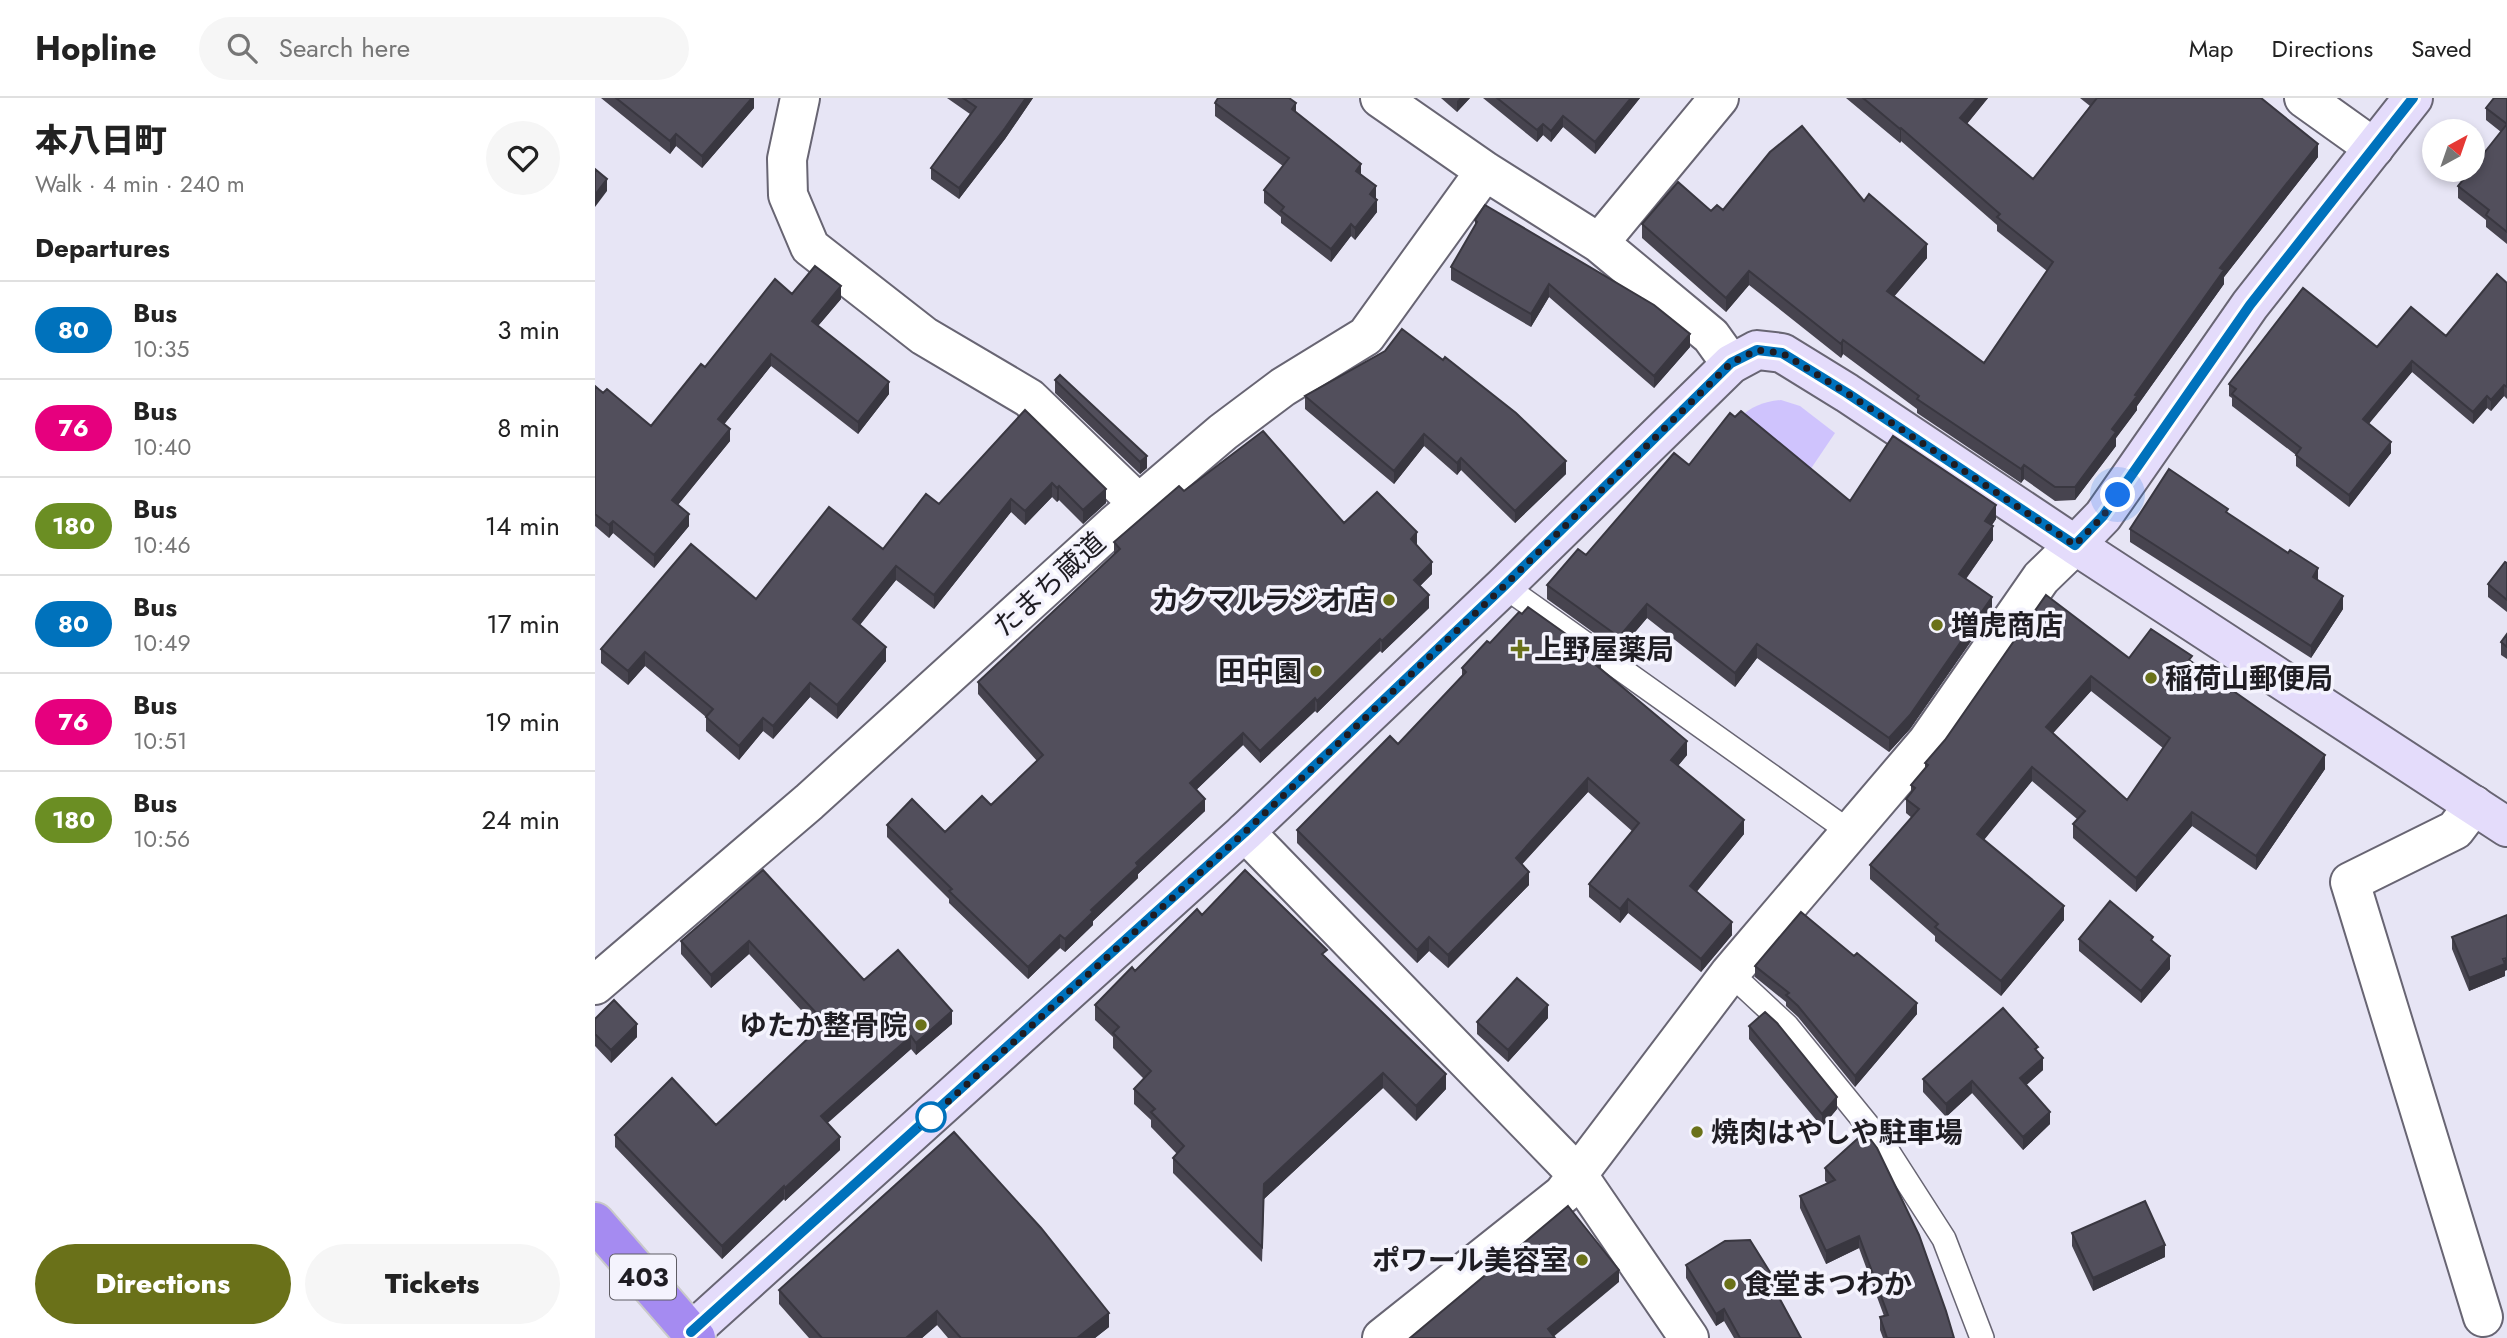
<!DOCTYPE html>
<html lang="en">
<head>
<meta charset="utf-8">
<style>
	body { margin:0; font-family:Jost,"Noto Sans JP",sans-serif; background:#f6f6f6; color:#222; height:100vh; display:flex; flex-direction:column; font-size:26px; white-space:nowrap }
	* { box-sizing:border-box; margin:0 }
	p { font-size:23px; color:#767676 }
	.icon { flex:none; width:38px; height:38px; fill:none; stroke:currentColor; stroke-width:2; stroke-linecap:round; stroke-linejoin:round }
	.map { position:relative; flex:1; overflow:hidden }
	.panel { display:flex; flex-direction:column; background:#fff; width:595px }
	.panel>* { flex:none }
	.badge { padding:0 14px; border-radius:23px; font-size:24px; line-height:46px }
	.needle { width:46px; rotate:40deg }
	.fabs { position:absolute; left:1827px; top:21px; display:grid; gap:14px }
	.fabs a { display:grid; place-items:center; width:63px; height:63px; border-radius:50%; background:#fff; box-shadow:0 4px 10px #0003; font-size:35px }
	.you { position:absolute; width:35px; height:35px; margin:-18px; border:5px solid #fff; border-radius:50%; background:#1a73e8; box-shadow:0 0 0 10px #1a73e833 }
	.map>.badge { position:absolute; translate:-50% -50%; box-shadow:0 0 0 4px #fff }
	h2 { padding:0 35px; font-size:26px; line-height:63px }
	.round { display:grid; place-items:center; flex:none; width:74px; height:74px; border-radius:37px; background:#f6f6f6 }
	.overview { display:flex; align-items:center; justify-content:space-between; height:119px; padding:0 35px }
	h1 { font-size:33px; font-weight:800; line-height:52px }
	.action { display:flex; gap:14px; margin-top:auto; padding:14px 35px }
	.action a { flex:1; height:80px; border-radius:42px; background:#6a7119; color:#fff; font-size:28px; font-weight:800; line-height:80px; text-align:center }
	.action a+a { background:#f6f6f6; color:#222 }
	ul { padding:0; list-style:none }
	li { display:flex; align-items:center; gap:21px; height:98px; padding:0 35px; border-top:2px solid #e0e0e0 }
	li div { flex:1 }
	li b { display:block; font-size:26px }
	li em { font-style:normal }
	li .badge { min-width:77px; font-weight:700; text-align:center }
	header { display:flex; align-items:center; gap:42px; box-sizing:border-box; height:98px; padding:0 35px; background:#fff; border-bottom:2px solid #e0e0e0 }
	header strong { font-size:33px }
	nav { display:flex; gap:38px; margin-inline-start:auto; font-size:24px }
	.search { width:490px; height:63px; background:#f6f6f6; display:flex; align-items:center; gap:18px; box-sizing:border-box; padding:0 24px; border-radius:38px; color:#767676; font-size:26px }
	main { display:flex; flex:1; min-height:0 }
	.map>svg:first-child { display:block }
</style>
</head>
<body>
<header>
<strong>Hopline</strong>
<div class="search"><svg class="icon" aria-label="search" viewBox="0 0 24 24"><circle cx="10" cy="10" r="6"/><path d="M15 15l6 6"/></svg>Search here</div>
<nav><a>Map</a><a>Directions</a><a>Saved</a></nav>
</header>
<main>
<section class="panel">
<div class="overview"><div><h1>本八日町</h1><p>Walk · 4 min · 240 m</p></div><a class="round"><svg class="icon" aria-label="heart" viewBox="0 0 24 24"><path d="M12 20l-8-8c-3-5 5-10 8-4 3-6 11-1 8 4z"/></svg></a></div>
<h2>Departures</h2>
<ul>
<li><span class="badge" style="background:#0072bc;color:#fff">80</span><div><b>Bus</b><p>10:35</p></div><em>3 min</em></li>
<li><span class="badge" style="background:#e6007e;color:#fff">76</span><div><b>Bus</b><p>10:40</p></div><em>8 min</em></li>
<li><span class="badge" style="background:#6b8e23;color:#fff">180</span><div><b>Bus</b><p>10:46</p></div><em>14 min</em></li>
<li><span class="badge" style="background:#0072bc;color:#fff">80</span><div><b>Bus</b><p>10:49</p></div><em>17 min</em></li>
<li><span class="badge" style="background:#e6007e;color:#fff">76</span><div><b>Bus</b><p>10:51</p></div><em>19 min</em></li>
<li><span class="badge" style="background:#6b8e23;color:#fff">180</span><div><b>Bus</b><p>10:56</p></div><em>24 min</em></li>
</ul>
<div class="action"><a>Directions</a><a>Tickets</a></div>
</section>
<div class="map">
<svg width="1912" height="1240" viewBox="0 0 1912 1240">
	<rect width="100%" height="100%" fill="#e7e5f5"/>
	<!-- green -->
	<path fill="#cfc3fd" d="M1186,302l19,6 35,27 -27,40 -70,-54c14,-13 25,-17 43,-19z"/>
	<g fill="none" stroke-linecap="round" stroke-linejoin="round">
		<!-- lane casing -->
		<g stroke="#686573" stroke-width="26">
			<path id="lane" d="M909,488l346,246
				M1135,875l57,53 96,118 61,95 38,99"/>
		</g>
		<!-- street casing -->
		<g stroke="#686573" stroke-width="42">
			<path id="street" d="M205,0l-13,61 1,36 22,52 114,89 105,62 110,106
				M785,0l105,73 114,72 112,93 20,28
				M1709,0l70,50
				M1004,145l120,-145
				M1879,707l-19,25 -105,52 133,435
				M650,734l332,342 112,164
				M0,887l214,-183 305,-277 109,-93 60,-45 83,-51 119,-165
				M787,1240l181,-144 167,-221 197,-231 114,-164 34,-33"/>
		</g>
		<!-- secondary casing -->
		<g stroke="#686573" stroke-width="42">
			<path id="secondary" d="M1480,447l432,282
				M96,1234l554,-500 259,-246 227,-222 26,-14 25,3 65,40 228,152 28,-29 147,-211 163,-207"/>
		</g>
		<!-- highway casing -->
		<g stroke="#c9c9ca" stroke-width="42">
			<path id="highway" d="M0,1124l101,116"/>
		</g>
		<!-- lane -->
		<use href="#lane" stroke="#fff" stroke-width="23"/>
		<!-- street -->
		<use href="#street" stroke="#fff" stroke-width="38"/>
		<!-- secondary -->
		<use href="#secondary" stroke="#e4dcfb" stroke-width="38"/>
		<!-- highway -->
		<use href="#highway" stroke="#a58bf1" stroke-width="38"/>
	</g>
	<!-- wall -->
	<path fill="#47444f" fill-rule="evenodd" d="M6,0h153v10l-52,60 -26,-22 -6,8z
		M352,0h86l-28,41 -46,60 -28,-20v-11l39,-54z
		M846,0h29l-13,14z
		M888,0h157l-45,56 -32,-27 -12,15 -8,-7 -6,7z
		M1251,0h142l-21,26 66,55 57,-73 -10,-8h181l57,59 -94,120v7l-87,122v4l-21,28v8l-41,54 -20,1 -31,-22 -3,4 -104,-70v-4l-74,-55 -2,4 -92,-73 -23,27 -84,-74v-14l69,-13 153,-10 63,57 -33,38 90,67 63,-92 -50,-40v-6l-96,-84 -1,2z
		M1912,0v146l-21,-17v-7l-28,-22v-12l43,-54 -15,-12v-12z
		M620,5l81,10 65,62 15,24 1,13 -22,28 -4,-4 -20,26 -50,-39v-6l-17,-14v-13l19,-24 -68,-50z
		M880,122l215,127 -36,41 -105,-91 -18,30 -80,-47v-13l24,-40z
		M1912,185v116l-3,-3 -13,15 -4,-3 -14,16 -61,-52 -44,52 23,29 -42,54 -53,-41v-11l-64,-49v-8l-3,-2v-12l148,-37 69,-11z
		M197,196l49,5 -23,27 71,68 -31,40 -87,-68 -47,58 6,17 -52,64 11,21 -35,42 -41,-35 -4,5 -14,-12v-140l56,40 54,-59z
		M460,282l92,88 -7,6 -85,-81z
		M710,298l261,78 -51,49 -54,-53 -4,5 -33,-29 -30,38 -89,-75z
		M430,312l81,93 -23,21 -24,-24 -2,2 -5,-5 -27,28 -14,-13 -77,97 -38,-29 -36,45 26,36 -49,58 -27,-22 -37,42 -10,-8 -24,29 -33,-29v-14l-61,-51 -17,19 -27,-22v-14l155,-50 127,-50 56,-45z
		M1094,367l161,36 146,18 -4,6 1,15 -27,39 26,32 -82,118 -21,23 -132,-94 -22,29 -88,-69 -28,33 -72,-52v-14l39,-30z
		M589,393l160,32 73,22 15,29 -12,12 9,22 -47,45 -2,-2 -63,62 -2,-2 -55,52 -17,-18 -47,45 9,21 -67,63v4l-45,43v4l-28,27 -5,-4 -32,31 -79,-76v-4l-62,-62v-12l58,7 46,-27 46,-44 -59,-67v-12l136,-127v-13z
		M1633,415l90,67 25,29 -32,49 -181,-116v-13z
		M1912,465v49l-19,-15v-13z
		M1912,536v25l-6,-4v-13z
		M895,545l111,27 86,85 -9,11 66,68 -48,58 36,43 -31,37 -73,-59 -8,10 -31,-26v-13l43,-53 -44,-39 -66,72 7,21 -81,83 -19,-17 -12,12 -120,-120v-13l101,-86 64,-68v-8z
		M1534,560l63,4 133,107 -69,101 -64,-44 -56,66 -63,-54v-14l4,-5 -45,-38 -48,59 80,80 -63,76 -66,-55v-5l-65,-57v-14l42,-47 -6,-5v-14l5,-6v-8l14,-17v-5l20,-23zM1496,593l72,57 -36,52 -74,-67z
		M168,772l101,110 88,44 -36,31 -5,-6 -84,74 13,27 -55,51 -1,-2 -62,60 -107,-112v-12l101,-10 98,-92v-9l-65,-70 -38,34 -30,-34v-13z
		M607,817l125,43 119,131 -30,32 -33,-33 -119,111 -2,63 -89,-89v-15l4,-4 -26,-27v-7l-17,-16v-15l10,-10 -31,-31v-11l-18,-17v-15z
		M1857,839l53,34v5l-36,15 -17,-42z
		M1484,841l74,3 17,27 -29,34 -62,-52z
		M1160,868l162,48 -62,73 -57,-70 -12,-11v-4l-31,-25z
		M953,920l-40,44 -31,-28v-12z
		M0,921l42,18 -26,26 -16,-17z
		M1154,928l88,83 -15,18 -73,-88z
		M1443,954l5,18 -17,15 24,39 -27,26 -51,-57 -26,24 -23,-25v-13z
		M1270,1034l89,206h-71l-3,-8v-13l4,-1 -25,-68 -33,16 -26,-56v-12l27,-13 -2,-2v-13z
		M1477,1135l93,24 -72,34 -21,-45z
		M1091,1167l87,21 28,52h-67l-10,-17 -8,5 -30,-48z
		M184,1192l330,37 -14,11h-147l-11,-13 -15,13h-113l-30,-34z"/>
	<!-- shaded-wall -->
	<path fill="#393740" d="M157,0h2v10l-52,60v-12z
		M431,0h7l-28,41 -46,60v-11z
		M865,0h10l-13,14v-11z
		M1036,0h9l-45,56v-12z
		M1382,0h11l-28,34v-14z
		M701,5v13l-4,-7z
		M968,18v11l-12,15v-11z
		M948,26v11l-6,7v-12z
		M1306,30v13l-1,2v-14z
		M81,36v12l-6,8v-13z
		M1723,46v13l-94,120v7l-87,122v4l-21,28v8l-41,54v-13l37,-58 108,-161z
		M766,66v12l-5,-5z
		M12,81v12l-12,16v-12z
		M781,88v13l-6,-5z
		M782,102v12l-22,28v-12z
		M756,126v12l-20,26v-13z
		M1332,146v14l-40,47v-14z
		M1154,173v14l-23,27v-14z
		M954,186v13l-18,30v-13z
		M246,188v13l-29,34v-12z
		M1095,236v13l-36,41v-12z
		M1248,242v14l-2,4v-14z
		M176,256v12l-53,66v-13z
		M1817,263v11l-49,59v-12z
		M294,284v12l-31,40v-12z
		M1909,287v11l-13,15v-11z
		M1892,298v12l-14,16v-12z
		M135,331v12l-58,71v-12z
		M829,336v12l-30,38v-13z
		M1796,344v11l-42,54v-12z
		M552,358v12l-7,6v-12z
		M866,360v12l-4,5v-12z
		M971,363v13l-51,49v-12z
		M1429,367v14l-3,4v-14z
		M457,385v14l-27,28v-14z
		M464,388v14l-2,2v-14z
		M511,391v14l-23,21v-14z
		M416,401v13l-77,97v-14z
		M1401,407v14l-11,16v-14z
		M94,416v12l-35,42v-13z
		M18,423v12l-4,5v-13z
		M1398,428v14l-34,48v-14z
		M822,434v13l-6,-6z
		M837,464v12l-18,18v-12z
		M301,468v14l-43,53v-14z
		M1723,470v13l-5,-4z
		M834,497v13l-47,45v-12z
		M1748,498v13l-32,49v-12z
		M1397,499v14l-82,118 -21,23v-14z
		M1052,506v14l-28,33v-14z
		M785,541v12l-63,62v-12z
		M1162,546v14l-22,29v-14z
		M291,549v14l-49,58v-14z
		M50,554v14l-17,19v-14z
		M1006,561v13l-5,-7z
		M1496,578v15l-45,50v-14z
		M215,585v14l-37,42v-13z
		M720,600v13l-55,52v-12z
		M168,620v13l-24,29v-14z
		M648,635v12l-53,51v-13z
		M1092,643v14l-16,19v-14z
		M1730,657v14l-69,101v-14z
		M1437,669v14l-55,67v-14z
		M993,680v14l-72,79v-13z
		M610,701v12l-67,63v4l-45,43v4l-28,27v-13l26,-29 45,-47z
		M1597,714v14l-56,66v-14z
		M1149,722v14l-54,66v-14z
		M934,774v13l-81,83v-13z
		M1033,801v14l-8,10v-14z
		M1469,808v14l-63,76v-15z
		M1137,824v13l-31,37v-13z
		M465,837v13l-32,31v-12z
		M834,839v14l-12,12v-13z
		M154,843v13l-38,34v-13z
		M1575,858v13l-29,34v-12z
		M1912,860v12l-2,1v5l-36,15v-13z
		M1322,905v11l-62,73v-11z
		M953,907v13l-40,44v-12z
		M357,913v13l-36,31v-12z
		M42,926v13l-26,26v-13z
		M316,938v13l-90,80v-13z
		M1448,960v12l-23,21v-13z
		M788,975v15l-119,111 -2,63 2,-78z
		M851,976v15l-30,32v-15z
		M1377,983v12l-26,24v-13z
		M1242,999v12l-15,18v-13z
		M1455,1014v12l-27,26v-13z
		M245,1039v13l-55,51v-13z
		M189,1088v13l-62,60v-13z
		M1264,1138v12l-33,16v-13z
		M1570,1147v12l-72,34v-13z
		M1024,1172v12l-67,56 -4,-9z
		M1129,1211v12l-8,5v-12z
		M342,1213v14l-15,13h-16z
		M514,1215v14l-14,11h-18z"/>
	<!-- building -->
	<path fill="#524f5c" stroke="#393740" stroke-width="2" fill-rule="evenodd" d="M21,0h136l-50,58 -26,-22 -6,7z
		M368,0h63l-21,30 -46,60 -28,-20 45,-61z
		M623,0h71l7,5 -4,6 69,55 -5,7 20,15 -6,8 7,6 -22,28 -4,-4 -20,25 -50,-38 3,-4 -20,-17 25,-32 -74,-55z
		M902,0h134l-36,44 -32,-26 -12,15 -8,-7 -6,6z
		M1268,0h114l-17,20 73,61 64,-81h164l57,46 -98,124 4,2 -89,125 2,1 -25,33 4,3 -41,55h-20l-31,-22 -3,4 -104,-70 2,-3 -76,-56 -2,4 -92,-73 -23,27 -84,-74 36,-42 33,29 6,-6 6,5 47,-58 32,-26 62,75 5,-7 58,50 -40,47 97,72 69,-101 -56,-45 3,-3 -99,-86 -1,1z
		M1899,0h13v26l-21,-16z
		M1912,26v108l-21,-17 3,-5 -31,-24 13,-16h2v-3z
		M0,71l12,10 -12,16z
		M890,107l169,100 36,29 -36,42 -105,-92 -18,30 -80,-47 26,-45 -2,-2z
		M220,168l26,20 -29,35 77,61 -31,40 -87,-68 -53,65 12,10 -58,71 17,14 -35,41 -41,-34 -4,4 -14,-11v-128l8,7 4,-4 44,37 50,-62 4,3 70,-88 17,15z
		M1902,176l10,9v104l-3,-2 -13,15 -4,-4 -14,16 -61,-51 -49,58 28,23 -42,53 -53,-40 5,-7 -69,-54 4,-5 -7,-5 74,-96 74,59 34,-40 35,29z
		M807,231l41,31 2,-3 71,56 50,48 -51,50 -54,-53 -4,5 -33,-29 -30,37 -89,-75 80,-45z
		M465,277l87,81 -7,6 -85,-82z
		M430,312l81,79 -23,21 -24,-24 -2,2 -5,-5 -27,28 -14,-12 -77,96 -38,-29 -43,53 33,28 -49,58 -27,-22 -37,43 -10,-8 -24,28 -33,-29 7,-8 -68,-57 -17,19 -27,-22 90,-105 65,55 73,-92 54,42 43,-55 13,10z
		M1146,313l109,90 43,-65 103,69 -11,16 8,5 -34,48 33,23 -82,118 -21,23 -132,-94 -22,29 -88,-69 -28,33 -72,-52 31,-36 8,6 88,-102 15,12 41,-52 5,4z
		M668,333l81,92 33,-31 40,40 -6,7 21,23 -18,18 15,15 -47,46 -2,-2 -63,62 -2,-3 -55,53 -17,-18 -53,50 15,16 -69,64 2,3 -47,44 2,2 -28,27 -5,-4 -32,32 -79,-76 3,-2 -65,-64 25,-26 33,33 37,-36 9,9 52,-50 -65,-73 142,-133 -6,-7 65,-56 5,5z
		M1574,371l59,40 -2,3 62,41 2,-3 28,18 -5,9 30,19 -32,50 -181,-117z
		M1910,464l2,1v37l-19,-16z
		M1451,497l83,63 22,-29 41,27 -3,4 136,95 -69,101 -64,-44 -56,66 -63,-54 12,-13 -53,-44 -55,67 87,72 -63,75 -66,-54 3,-3 -68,-59 49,-56 -13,-10 9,-11 -4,-3 17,-20 -3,-2 20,-23zM1496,578l79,62 -43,62 -81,-73z
		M933,509l73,52 -5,6 91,76 -16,19 73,60 -54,66 42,36 -31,37 -73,-60 -8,10 -31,-25 50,-61 -51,-45 -72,80 13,14 -81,83 -19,-18 -12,13 -120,-120 93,-94 8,8 68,-72 -4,-4 25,-27 3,2 29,-31 3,2z
		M1912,536v13l-6,-5z
		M168,772l101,110 34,-30 54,61 -36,32 -5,-7 -90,80 19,21 -55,51 -1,-2 -62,60 -107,-111 57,-57 44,47 102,-96 -4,-4 7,-7 -72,-77 -38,34 -30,-34z
		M650,772l82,80 -5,4 124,120 -30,32 -33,-33 -119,111 -2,63 -89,-89 11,-12 -33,-34 4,-3 -21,-20 17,-18 -38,-38 6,-6 -24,-22 37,-38 3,4 62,-62 5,6z
		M1515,803l43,36 -2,3 19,16 -29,35 -62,-52z
		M1206,814l53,44 3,-3 60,50 -62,73 -57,-70 -12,-11 3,-2 -34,-27z
		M1912,817v43l-4,1 2,5 -36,14 -17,-41z
		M922,880l31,27 -40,45 -31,-28z
		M19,902l23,24 -26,26 -16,-16v-15z
		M1408,910l35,39 -3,2 8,9 -23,20 30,34 -27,25 -51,-56 -26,23 -23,-25z
		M1170,914l12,11 60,74 -15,17 -73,-88z
		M359,1034l87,96 68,85 -32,25h-116l-24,-27 -31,27h-84l-43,-48z
		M1270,1034l12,16 42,87 27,76 8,27h-67l-7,-21 8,-2 -29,-79 -33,15 -26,-55 35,-16 -10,-12z
		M1550,1103l20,44 -72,33 -21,-45z
		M973,1108l51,64 -71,59 7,9h-145z
		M1155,1142l23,37 -4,2 32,59h-61l-16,-29 -8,5 -30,-49 39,-24z"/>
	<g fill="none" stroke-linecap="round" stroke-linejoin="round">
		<!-- line casing -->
		<g stroke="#fff" stroke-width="16">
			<path id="line" d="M96,1234l554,-500 259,-246 227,-223 26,-13 25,3 65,40 228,152 28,-29 147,-211 163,-207"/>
		</g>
		<!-- line -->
		<use href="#line" stroke="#0072bc" stroke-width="10"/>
		<!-- walk -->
		<path stroke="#1f1d23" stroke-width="7" stroke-dasharray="0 12.6" d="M336,1019l-10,9 324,-294 259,-246 227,-223 26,-13 25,3 65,40 228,152 28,-29 15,-21"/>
	</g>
	<!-- markers -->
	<g fill="#6a7119" stroke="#f4f3fd" stroke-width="2.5">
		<circle cx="794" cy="502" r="7"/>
		<circle cx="1342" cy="527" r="7"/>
		<path d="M921.5 540.5h7v7h7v7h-7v7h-7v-7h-7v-7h7z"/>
		<circle cx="721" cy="573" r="7"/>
		<circle cx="1556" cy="580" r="7"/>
		<circle cx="326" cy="927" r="7"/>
		<circle cx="1102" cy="1034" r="7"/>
		<circle cx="987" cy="1162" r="7"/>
		<circle cx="1135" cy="1186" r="7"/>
	</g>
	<circle fill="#fff" stroke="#0072bc" stroke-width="3.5" cx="336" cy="1019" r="14"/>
	<g text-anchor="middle" stroke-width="7" stroke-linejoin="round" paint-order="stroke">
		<!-- shield labels -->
		<rect fill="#f4f3fd" stroke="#5f5d64" stroke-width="2" x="15" y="1156.5" width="66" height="45" rx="5"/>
		<g font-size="26" font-weight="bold" fill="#1f1d23">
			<text x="48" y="1188">403</text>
		</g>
		<!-- street labels -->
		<g font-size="28" fill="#1f1d23" stroke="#f4f3fd">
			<text transform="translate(454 486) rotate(-42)" y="10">たまち蔵道</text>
		</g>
		<!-- poi labels -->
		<g font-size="28" font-weight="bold" fill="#1f1d23" stroke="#f4f3fd" text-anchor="start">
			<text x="780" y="512" text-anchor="end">カクマルラジオ店</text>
			<text x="1356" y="537">増虎商店</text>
			<text x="939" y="561">上野屋薬局</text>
			<text x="707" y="583" text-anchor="end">田中園</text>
			<text x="1570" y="590">稲荷山郵便局</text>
			<text x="312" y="937" text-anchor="end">ゆたか整骨院</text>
			<text x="1116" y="1044">焼肉はやしや駐車場</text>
			<text x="973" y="1172" text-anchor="end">ポワール美容室</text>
			<text x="1149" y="1196">食堂まつわか</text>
		</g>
	</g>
</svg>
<div class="fabs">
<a><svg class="needle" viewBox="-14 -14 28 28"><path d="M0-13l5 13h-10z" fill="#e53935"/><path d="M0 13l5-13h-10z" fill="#767676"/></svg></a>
</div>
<div class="you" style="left:1523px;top:397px"></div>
</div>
</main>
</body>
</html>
